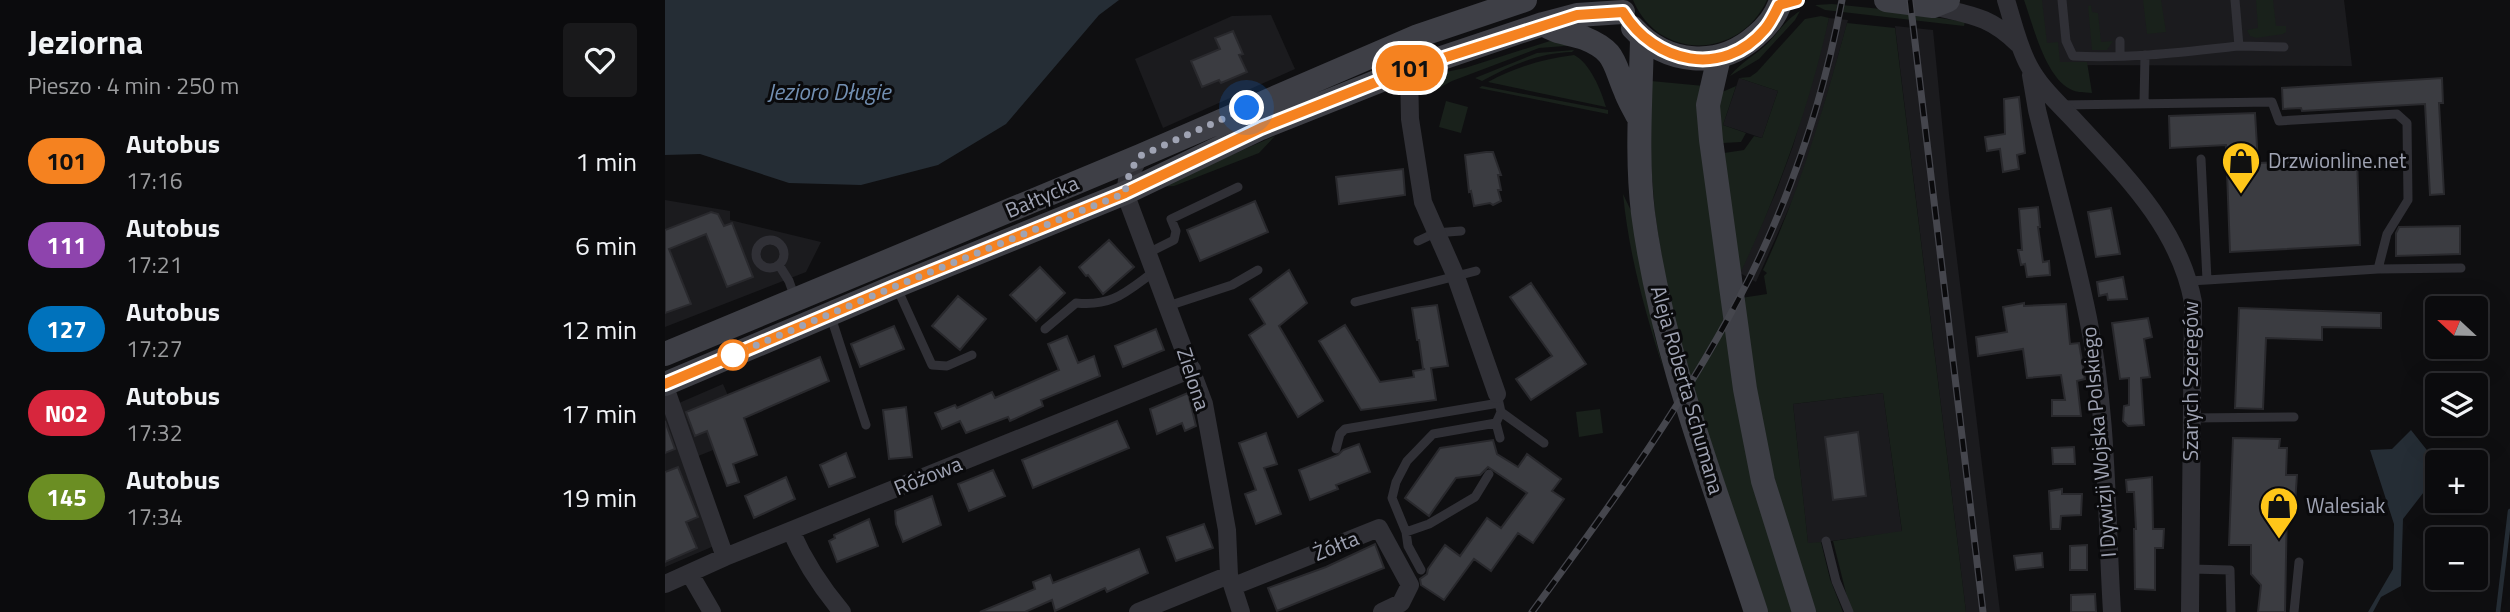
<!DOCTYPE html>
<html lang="pl">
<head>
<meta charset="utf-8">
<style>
	body { margin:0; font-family:"Titillium Web",sans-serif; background:#19191b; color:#f1f3f6; height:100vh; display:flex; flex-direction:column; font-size:26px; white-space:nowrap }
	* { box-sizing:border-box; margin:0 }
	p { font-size:23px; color:#9a9b9d }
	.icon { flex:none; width:38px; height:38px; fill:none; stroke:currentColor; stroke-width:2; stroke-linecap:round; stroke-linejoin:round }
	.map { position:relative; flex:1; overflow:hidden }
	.panel { display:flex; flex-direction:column; background:#0b0b0d; width:665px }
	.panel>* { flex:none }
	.badge { padding:0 14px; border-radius:23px; font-size:24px; line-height:46px }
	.needle { width:46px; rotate:292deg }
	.controls { position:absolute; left:1760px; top:296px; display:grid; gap:14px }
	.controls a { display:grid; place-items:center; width:63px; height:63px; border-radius:7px; background:#0b0b0d; box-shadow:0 7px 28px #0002,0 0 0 2px #2b2b2e; font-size:35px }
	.you { position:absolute; width:35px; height:35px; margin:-18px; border:5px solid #fff; border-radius:50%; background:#1a73e8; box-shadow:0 0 0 10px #1a73e833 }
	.map>.badge { position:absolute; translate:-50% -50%; box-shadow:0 0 0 4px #fff }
	.round { display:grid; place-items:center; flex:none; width:74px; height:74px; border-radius:7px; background:#19191b }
	.summary { display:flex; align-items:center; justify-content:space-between; height:119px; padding:0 28px }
	h1 { font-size:33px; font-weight:700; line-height:52px }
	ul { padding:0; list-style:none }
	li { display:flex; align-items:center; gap:21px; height:84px; padding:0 28px }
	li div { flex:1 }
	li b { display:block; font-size:26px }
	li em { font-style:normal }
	li .badge { min-width:77px; font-weight:700; text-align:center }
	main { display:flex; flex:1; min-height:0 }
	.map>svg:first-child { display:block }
</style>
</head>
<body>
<main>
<section class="panel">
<div class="summary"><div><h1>Jeziorna</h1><p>Pieszo · 4 min · 250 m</p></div><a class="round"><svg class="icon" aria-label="heart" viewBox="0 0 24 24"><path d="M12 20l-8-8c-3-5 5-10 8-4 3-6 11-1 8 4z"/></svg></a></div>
<ul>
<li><span class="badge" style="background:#f58220;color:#111">101</span><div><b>Autobus</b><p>17:16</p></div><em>1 min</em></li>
<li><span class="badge" style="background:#8e44ad;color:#fff">111</span><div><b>Autobus</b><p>17:21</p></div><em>6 min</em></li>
<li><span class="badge" style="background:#0072bc;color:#fff">127</span><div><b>Autobus</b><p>17:27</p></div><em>12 min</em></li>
<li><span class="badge" style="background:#d7263d;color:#fff">N02</span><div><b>Autobus</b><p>17:32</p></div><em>17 min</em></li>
<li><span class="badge" style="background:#6b8e23;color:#fff">145</span><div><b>Autobus</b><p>17:34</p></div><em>19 min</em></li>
</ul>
</section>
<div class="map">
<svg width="1845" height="612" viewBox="0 0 1845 612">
	<rect width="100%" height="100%" fill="#0f0f11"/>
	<!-- built -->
	<path fill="#1b1b1e" d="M1373,0h306l8,66 -302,-1z
		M606,15l24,54 -132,59 -28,-69 97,-43z
		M1164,18l19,2 -14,51 -24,83 -17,45 -37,83 -16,-9 36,-81 17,-46z
		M1230,26l38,4 16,164 51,418h-34z
		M1074,78l39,13 -16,47 -39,-13z
		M0,200l65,11v9l91,22 -15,30 -141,55z
		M58,384l23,53 -63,25 31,84 -49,21v-158z
		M1218,393l19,139 -94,12 -15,-140z"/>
	<!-- green -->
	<path fill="#19211b" d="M968,0h134c-27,59 -108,62 -134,0z
		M1359,0h18l5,43 11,-1 2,20h27l5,31c-8,-1 -15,0 -22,-4 -25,-13 -37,-64 -46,-89z
		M1478,0h18l5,32 -19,2z
		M1591,0h17l3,26h10v6l-3,2 -27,4 -6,-2 -3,-6 11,-2z
		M1167,4l59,6 74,12 -1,4 -139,-16 -10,-5z
		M1426,5l1,7 6,1 3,29 12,-1 -6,9h-15l-4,-44z
		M1135,11l-5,9 -36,39 -29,17c11,-14 26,-21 38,-33 11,-12 19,-24 32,-32z
		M1156,16l8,2c-19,87 -51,176 -90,258l-15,-123 20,-3 10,-14 8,2 16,-47 -39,-13 11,-1 7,-5 48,-53z
		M1182,23l48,5 71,584h-114l-3,-7 -16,-64 69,-10 -19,-138 -90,11 15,139 13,-1 9,37 13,33h-28l-38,-123 -15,-61 -21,-130 26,-4 -3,-18 3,-3 -4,-3c37,-80 61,-163 84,-247z
		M885,41l27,4 -38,3 -87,33 -24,13 -10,1 4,-18 43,-9z
		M909,50l-2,2c-33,1 -61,13 -90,29l-7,-3 62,-25z
		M909,55c16,8 27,35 32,52l-118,-25c28,-15 54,-23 86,-27z
		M986,81l53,5 89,526h-27l-83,-256 -17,-69 -11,-74 -4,-48z
		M817,86l126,24v4l-129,-26z
		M1071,86l-13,39 23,8 -5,9 -18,1 -5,-31 2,-19z
		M781,101l22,6 -7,26 -22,-6z
		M610,136l-16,17 -85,33 -16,1z
		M958,194l10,21 22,113 -2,2 11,41c-19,-59 -35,-116 -41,-177z
		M935,409l3,24 -24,4 -3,-25z"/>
	<!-- water -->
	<path fill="#252d35" d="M0,0h454l-20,15 -93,109 -68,41 -77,20 -72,-2 -89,-29 -35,1z
		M1746,430l23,29 -7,29 -24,31 -2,67 -20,11 -8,15h-5l25,-43 1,-45 -24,-74 22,-1z"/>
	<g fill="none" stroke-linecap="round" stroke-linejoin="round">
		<!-- stream -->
		<path stroke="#252d35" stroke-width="4.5" d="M1833,612l12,-101"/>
	</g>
	<!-- building -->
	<path fill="#3b3c41" stroke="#29292d" stroke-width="2" d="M568,31l10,23 -4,1 8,17 -26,11 -2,-3 -17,7 -11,-26 29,-12 -5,-11z
		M1777,78l1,25h-4l5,91 -14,1 -5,-91 -123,7 -1,-3 -18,1 -1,-21z
		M1354,97l6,56 -8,2 2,14 -16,3 -3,-23 -13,2 -2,-14 20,-3 -1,-35z
		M1590,113l3,50 99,-4 3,86 -130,7 -4,-107 -56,3 -1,-32z
		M821,152h7l8,23h-3l3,15h-3l3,11 -8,4 -3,-2 -16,3 -3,-15 -2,1 -4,-37z
		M738,169l2,26 -66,9 -3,-27z
		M590,201l13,31 -68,29 -13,-31z
		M1373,207l2,20h-2l5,35 6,-1 1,14 -23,2 -2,-13 -4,1 -3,-15h4l-3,-41z
		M1446,208l9,46 -24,3 -8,-45z
		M46,212l7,2 6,12 8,-3 21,54 -26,10 -21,-53 -37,15 22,55 -26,9v-83z
		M1795,226v28l-64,2v-23l3,-6z
		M444,240l25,27 -31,27 -15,-19 -2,1 -7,-9z
		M375,267l25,26 -29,28 -26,-26z
		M624,270l18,33 -28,23 44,75 -25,16 -49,-82 16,-11 -15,-25z
		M1458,277l4,22 -19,1 -1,-6 -8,2 -2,-14z
		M866,283l55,81 -55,36 -15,-21 36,-23 -42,-59z
		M293,296l28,23 -26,31 -28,-24z
		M1359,303v3l42,-2 4,40 9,-1 6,36 -8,2 4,35h-29v-16h13l-4,-25 -34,3 -4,-29 -45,7 -2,-19 31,-5 -4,-25z
		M772,305l11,61 -17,2 5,32 -75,10 -42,-69 26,-16 35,57 34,-5 -1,-6 12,-2h-2l-4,-29h-2l-5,-32z
		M1574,308l142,5v15l-59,-1v13l-56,-2 -3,71 -28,-1z
		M1483,318l4,19 -8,2 6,38 -9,1 3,47 -16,1 -5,-5 1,-15 5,-1v-27l-9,1 -8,-56z
		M229,326l10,23 -44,18 -9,-23z
		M491,329l8,21 -41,17 -8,-21z
		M402,336l11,27 16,-7 6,20 -59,24 2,6 -33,15 -2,-4 -42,16 -6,-12 -18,8 -7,-16 20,-8 2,3 35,-16 3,6 64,-28 -11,-26z
		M155,357l9,24 -85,37 13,37 -24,9 6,18 -12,4 -20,-55 -12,5 -9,-24z
		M523,393l8,33 -11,5 -3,-8 -25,11 -7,-25z
		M241,407l6,50 -23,2 -6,-49z
		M0,421l10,28 -10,4z
		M452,421l12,27 -96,40 -11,-28z
		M1193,432l8,64 -33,4 -8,-63z
		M601,433l11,31 -13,4 17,46 -25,10 -11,-30 11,-4 -17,-47z
		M1568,438l47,1 -1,9h8l-1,27h11l-2,28h-8l-2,109h-27l3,-27 -10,-11v-29h-22z
		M828,440l4,14 21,13 9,-13 34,25 -9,12 12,8 -31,44 -15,-10 -27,38 -17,-12 -30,41 -23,-15 -1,-6 7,-5 1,-5 17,-24 15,11 27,-38 14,10 26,-35 -39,-26 -8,8 -24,3 -27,38 -24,-18 35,-50z
		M694,444l11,28 -34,13 2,4 -28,11 -11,-30 39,-15 5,-5z
		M1409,447l1,17h-22l-1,-16z
		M181,453l9,24 -26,10 -9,-22z
		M13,467l20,50 -12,5 11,26 -32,14v-90z
		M328,470l12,26 -36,15 -11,-27z
		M121,477l9,22 -41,19 -9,-22z
		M1487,477l1,52h11l-1,19h-8v42l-20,-1 -1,-60h2l-2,-37h-7l-1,-12z
		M1397,489v5h20l-1,21 -20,1 -1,13h-9l-2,-38z
		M267,496l9,29 -38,17 -7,-18 -1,-13z
		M204,519l9,27 -41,16 -8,-21 6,-3 -1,-3z
		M539,524l9,24 -37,13 -9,-24z
		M710,544l9,24 -107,43 -9,-23 58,-21z
		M1422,545v25h-17v-24z
		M474,549l9,24 -41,19 -2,-4 -50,23 -3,-11 -27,12h-45l55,-23 -2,-7 17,-7 3,8z
		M1377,553l1,14 -27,3 -2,-14z
		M1430,594l1,18h-25v-17z"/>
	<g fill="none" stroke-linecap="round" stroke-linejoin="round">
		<!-- lane -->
		<path stroke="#303036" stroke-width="9" d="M1397,0l4,41 7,15c55,3 111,-4 166,-10l-4,-46
			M1455,41v14
			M1574,46l45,1
			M1479,103l1,-48
			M1396,105l211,-3 7,19 118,-7 10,9 1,77 -21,34 -9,35
			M91 254a14 14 0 1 1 28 0a14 14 0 1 1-28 0Z
			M753,241l17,-8 26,-2
			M483,253l26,-13 2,-9 -5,-12 67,-32
			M114,265l10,16 6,17
			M1542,280l171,-11 83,-1
			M1524,281l18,-1 -6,-121
			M232,288l35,77 15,1 25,-11
			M690,302l121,-31
			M503,306l64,-21 26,-15
			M166,317l35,108
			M380,329l31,-26c37,4 51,-12 79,-32
			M836,412l43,31
			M1527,418l102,-1
			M831,423l4,15
			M671,449l4,-15 5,-5 154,-26
			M741,532l23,-8 46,-27 14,-23
			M1161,541l10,40 13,31
			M1526,569l39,1 1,42
			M756,570l-13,-24 -2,-14 -14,-34 4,-16 11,-21 26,-27 63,-11 5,-11 -4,-18
			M1629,612l5,-50"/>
		<!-- street -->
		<path stroke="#303036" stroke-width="18" d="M1341,0c7,22 12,46 23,66 11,21 29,37 45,54 50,54 105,107 119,182l-3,310
			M1268,6c37,9 57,10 85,38
			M753,36l-9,33 1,50 13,83 33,75 41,117
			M1366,75l6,35c17,69 37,139 51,208 20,97 18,197 24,294
			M475,156l-13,24 -2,13 79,211 23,126 2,45 12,37
			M0,387l60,170
			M126,531c13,30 30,56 51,81
			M25,574l22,38
			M0,584l60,-27 467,-188
			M569,586l145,-58 31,57 -9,18 -19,9
			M473,612l91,-37"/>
		<!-- secondary -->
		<path stroke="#3e3f46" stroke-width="24" d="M1221,0l47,6 15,-6
			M878,24c13,9 27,9 41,14 32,13 29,24 41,52 3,9 8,17 12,25
			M968,28c34,37 86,41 123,8 11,-9 21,-22 25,-36
			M977,37c-1,59 -6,118 1,176 18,137 70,268 113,399
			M1054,57l-11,48 3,35 34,249 18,92 41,131
			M0,354l475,-198 278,-120 107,-36
			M0,384l231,-98 229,-93 136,-65 148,-59 134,-45 34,-9 46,-3"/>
		<!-- rail casing -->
		<g stroke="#45464d" stroke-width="7">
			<path id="rail" d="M1245,0l73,612
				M867,612c79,-107 158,-216 218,-335 43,-87 74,-181 92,-277"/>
		</g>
		<!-- rail -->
		<use href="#rail" stroke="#0a0a0c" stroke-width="4.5" stroke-dasharray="13" stroke-linecap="butt"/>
	</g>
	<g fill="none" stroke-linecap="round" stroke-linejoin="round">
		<!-- line casing -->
		<g stroke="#fff" stroke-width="16">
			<path id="line" d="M0,384l231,-98 229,-93 136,-65 148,-59 168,-54 46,-3c31,51 100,67 142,17 6,-7 10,-16 14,-24l18,-5"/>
		</g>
		<!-- line -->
		<use href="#line" stroke="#f58220" stroke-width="10"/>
		<!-- walk -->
		<path stroke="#9fa3b3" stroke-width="7" stroke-dasharray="0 12.6" d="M68,355l163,-69 229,-93c2,-15 6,-25 15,-37l107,-48"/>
	</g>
	<!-- icons -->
	<defs>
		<g id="shop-pin" transform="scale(2.0125)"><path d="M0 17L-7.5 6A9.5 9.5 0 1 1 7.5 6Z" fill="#ffc619" stroke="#0a0a0c"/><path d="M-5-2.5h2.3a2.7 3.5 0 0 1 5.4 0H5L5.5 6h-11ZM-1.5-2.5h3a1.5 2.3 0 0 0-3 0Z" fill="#111"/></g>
	</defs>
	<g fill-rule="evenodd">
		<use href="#shop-pin" x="1576" y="161"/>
		<use href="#shop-pin" x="1614" y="506"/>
	</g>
	<!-- markers -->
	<circle fill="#fff" stroke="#f58220" stroke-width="3.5" cx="68" cy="355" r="14"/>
	<g text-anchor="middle" stroke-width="6" stroke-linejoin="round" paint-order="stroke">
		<!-- poi labels -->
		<g font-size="21" fill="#9fa3b3" stroke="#0a0a0c" text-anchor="start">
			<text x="1603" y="168">Drzwionline.net</text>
			<text x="1641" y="513">Walesiak</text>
		</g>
		<!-- street labels -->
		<g font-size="21" fill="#9fa3b3" stroke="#0a0a0c">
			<text transform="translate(377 197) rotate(-23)" y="7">Bałtycka</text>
			<text transform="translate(528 379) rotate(72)" y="7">Zielona</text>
			<text transform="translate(1526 381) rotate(-90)" y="7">Szarych Szeregów</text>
			<text transform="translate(1022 390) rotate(74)" y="7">Aleja Roberta Schumana</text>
			<text transform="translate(1434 442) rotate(-95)" y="7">I Dywizji Wojska Polskiego</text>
			<text transform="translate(263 476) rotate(-22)" y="7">Różowa</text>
			<text transform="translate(671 546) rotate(-22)" y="7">Żółta</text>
		</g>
		<!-- water labels -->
		<g font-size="23" font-style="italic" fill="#728fb2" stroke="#0a0a0c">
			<text x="164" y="100">Jezioro Długie</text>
		</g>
	</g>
</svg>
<div class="controls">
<a><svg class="needle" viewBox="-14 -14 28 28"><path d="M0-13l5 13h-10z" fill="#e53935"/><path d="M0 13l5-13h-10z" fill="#9a9b9d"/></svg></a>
<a><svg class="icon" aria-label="layers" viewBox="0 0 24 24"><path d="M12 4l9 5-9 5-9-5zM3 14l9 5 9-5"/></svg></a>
<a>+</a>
<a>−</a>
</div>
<div class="you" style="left:582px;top:108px"></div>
<b class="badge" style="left:745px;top:68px;background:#f58220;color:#111">101</b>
</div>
</main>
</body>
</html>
